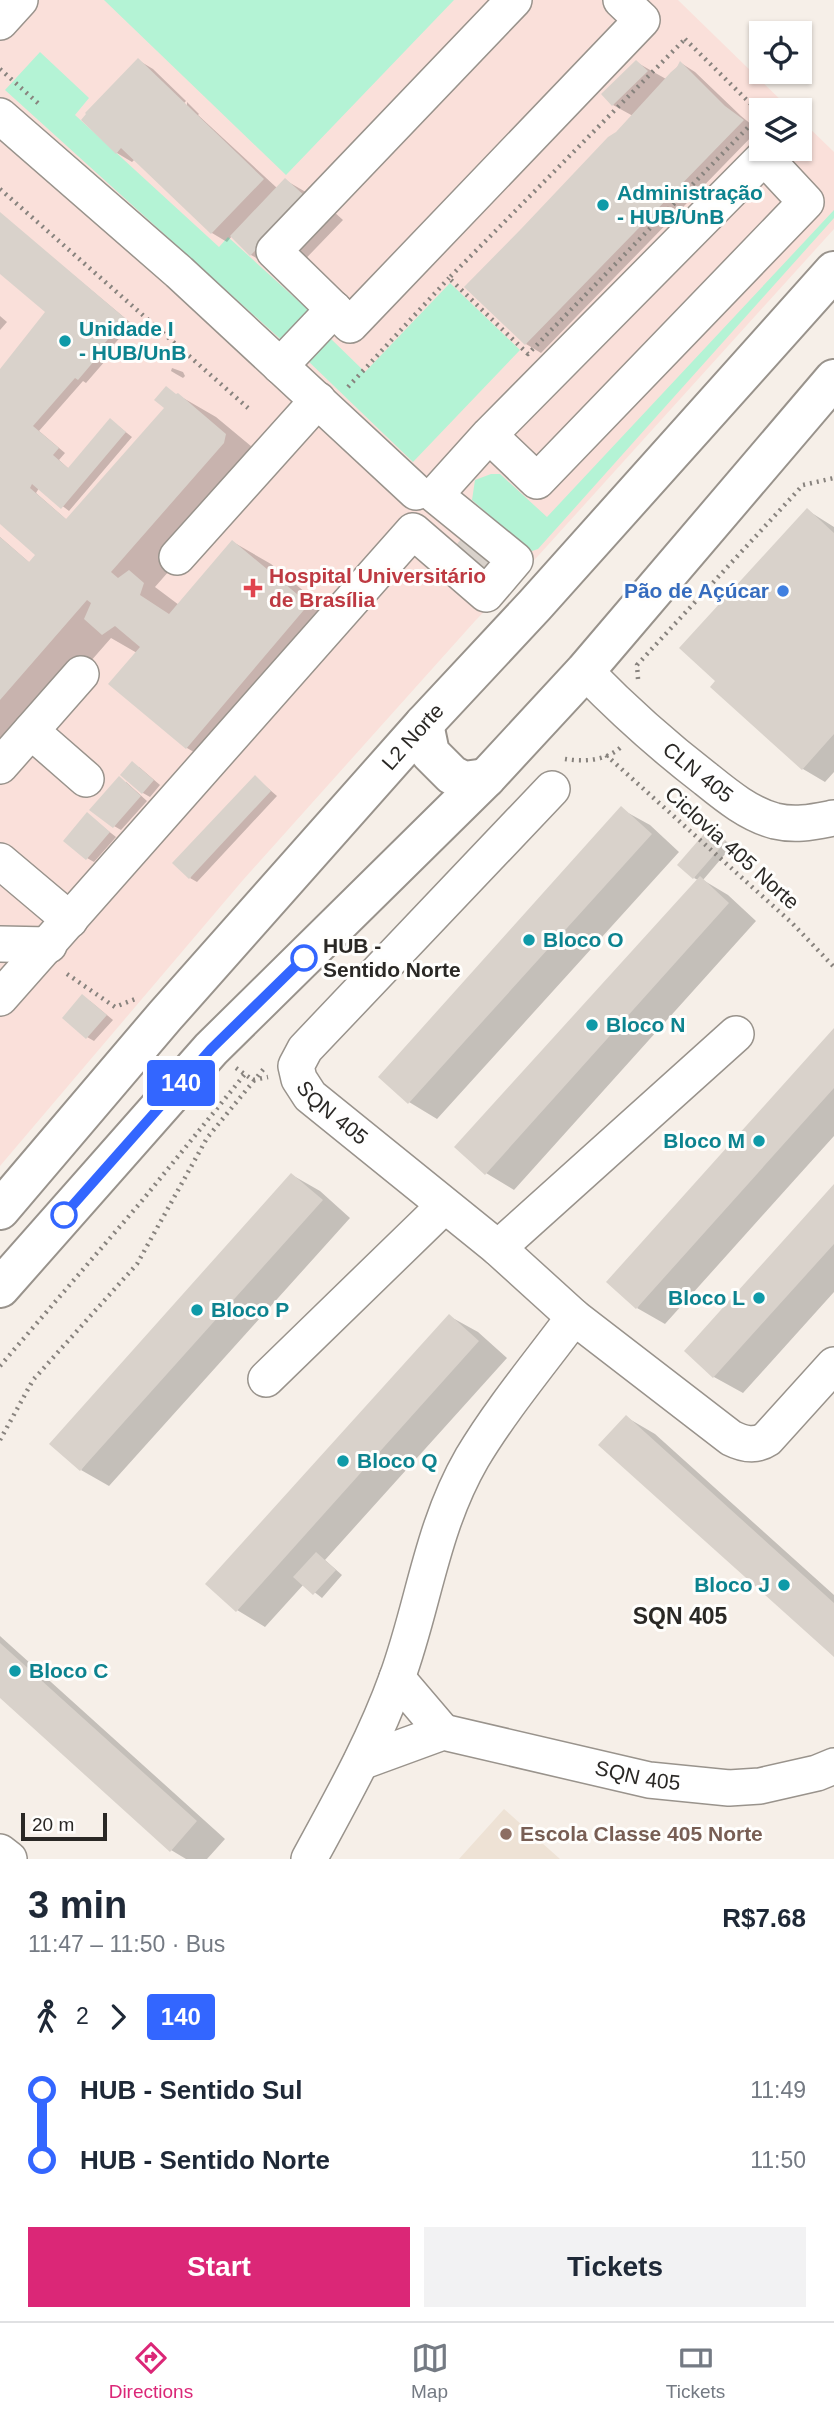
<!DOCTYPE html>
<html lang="en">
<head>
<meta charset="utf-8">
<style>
	body { margin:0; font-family:Helvetica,sans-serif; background:#f2f2f3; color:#1f2937; height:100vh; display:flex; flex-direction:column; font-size:26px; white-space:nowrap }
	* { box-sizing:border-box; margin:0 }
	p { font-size:23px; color:#747a83 }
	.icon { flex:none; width:38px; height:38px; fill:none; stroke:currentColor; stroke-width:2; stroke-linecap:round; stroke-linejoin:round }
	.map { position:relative; height:1859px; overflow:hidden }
	.drawer { display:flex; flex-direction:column; background:#fff; flex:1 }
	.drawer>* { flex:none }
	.badge { padding:0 14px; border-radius:5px; font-size:24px; line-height:46px }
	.controls { position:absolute; left:749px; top:21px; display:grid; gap:14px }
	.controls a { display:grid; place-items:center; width:63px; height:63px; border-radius:0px; background:#fff; box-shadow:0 2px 5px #0004; font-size:35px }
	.scale { position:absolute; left:21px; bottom:18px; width:86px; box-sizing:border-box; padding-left:7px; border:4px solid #2a2825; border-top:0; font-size:19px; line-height:24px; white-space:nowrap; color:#2a2825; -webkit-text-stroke:5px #fffefc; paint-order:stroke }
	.map>.badge { position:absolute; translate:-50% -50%; box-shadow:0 0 0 4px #fff }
	.legs { display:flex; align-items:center; gap:10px; height:77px; padding:0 28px; font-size:23px }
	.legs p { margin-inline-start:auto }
	.overview { display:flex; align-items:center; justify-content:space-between; height:119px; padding:0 28px }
	h1 { font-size:38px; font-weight:700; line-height:52px }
	.cta { display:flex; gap:14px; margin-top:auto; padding:14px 28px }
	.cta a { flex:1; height:80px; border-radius:0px; background:#db2777; color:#fff; font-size:28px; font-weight:700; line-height:80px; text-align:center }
	.cta a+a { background:#f2f2f3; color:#1f2937 }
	ul { padding:0 28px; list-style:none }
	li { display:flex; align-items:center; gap:24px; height:70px; font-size:26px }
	li i { display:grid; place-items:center; width:10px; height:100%; margin:0 9px; background:currentColor }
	li i::after { content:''; width:18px; height:18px; margin:-9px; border:5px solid; border-radius:50%; background:#fff }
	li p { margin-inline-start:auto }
	li:first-child i { background:linear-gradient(#0000 50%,currentColor 0) }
	li:last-child i { background:linear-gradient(currentColor 50%,#0000 0) }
	.dock { display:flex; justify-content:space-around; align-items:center; height:98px; border-top:2px solid #e0e1e3; background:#fff; font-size:19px; color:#747a83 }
	.dock a { display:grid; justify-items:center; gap:4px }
	.dock .current { color:#db2777 }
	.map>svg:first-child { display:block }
</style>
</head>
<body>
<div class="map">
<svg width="834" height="1859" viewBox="0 0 834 1859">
	<rect width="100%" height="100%" fill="#f6efe8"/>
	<!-- built -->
	<path fill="#eee2d5" d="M504,1809l56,50h-101z"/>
	<!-- medical -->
	<path fill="#fae0da" d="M0,0h678l113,110h-30v39h39v-30l34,33v77l-296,327 -63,65 -232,259 -243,286z"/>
	<!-- green -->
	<path fill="#b4f3d5" d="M104,0h350l-168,175z
		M40,52l49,46 -14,17 144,132 9,-10 88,80 -27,30 -284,-257z
		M834,210v8l-296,331 -6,2 -6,-4 -54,-47 3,-20 16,-6h9l47,43z
		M450,283l70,67 -107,112 -106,-102 22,-23 36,35z"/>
	<!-- shadow -->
	<path fill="#0003" d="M138,60l15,9 33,32 -10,10 3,2 8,-8v-3l12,12 -1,1 79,73 8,-8 38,22 20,18 -54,56 -38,-21 -19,-19 -5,6 -15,-9 -77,-74 -3,3 -15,-9z
		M636,62l30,17 15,-16 14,9 46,44 17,14 -217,223 -15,-9 91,-211 16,-17 -20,-11z
		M0,214l132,110 -23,26 3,3 -26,30 -3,-2 -44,50 26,22 -6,7 10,9 48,-44 15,12 -63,74 -30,-23 -3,5 32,28 110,-126 38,22 48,40 -2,8 -107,122 24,18 54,-63 38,22 75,62 -122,144 -37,-22 -50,-95 -26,-15 -111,127v-228l31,27 8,-9 -39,-33v-151l47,-59 -47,-40z
		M0,316l7,6 -7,8z
		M172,368l11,4 2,4 -2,2 -7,-4 -5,-3z
		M807,510l27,17v245l-9,10 -22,-13z
		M139,767l21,18 -10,12 -7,-4z
		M255,777l22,19 -80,86 -7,-4z
		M126,782l21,19 -26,29 -7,-4z
		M621,809l29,16 29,27 -242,267 -28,-17z
		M88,815l28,22 -22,25 -7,-4z
		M717,834l15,12 -29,34 25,15 28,26 -242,269 -28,-17 212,-293 -4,-2z
		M90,1001l23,19 -19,21 -7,-4z
		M834,1030v106l-169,188 -28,-16z
		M292,1175l28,16 30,27 -241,268 -28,-16z
		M834,1186v106l-91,101 -29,-16 -28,-26z
		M449,1316l29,16 29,26 -182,202 17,15 -20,23 -18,-14 -39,43 -28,-17z
		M626,1417l29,17 179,161v60z
		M0,1636l225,203 -18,20h-21l-15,-9 -171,-154z"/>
	<!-- building -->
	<path fill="#d9d2cb" d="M138,58l126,121 -53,55 -90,-86 -5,6 -35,-34 5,-6 -1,-1z
		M636,60l12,11 -36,35 -11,-12z
		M680,61l45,45 19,14 -219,225 -61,-58 57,-58 87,-92 8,-5 55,-60 6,-5z
		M285,178l21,19 -56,59 -20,-20z
		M0,212l126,107 -23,26 3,2 -28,33 -3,-2 -42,48 26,22 -6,7 15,13 42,-50 16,14 -65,77 -29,-25 -2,4 36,31 98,-111 -10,-8 12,-14 10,8 2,-1 48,41 -2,9 -113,129 7,6 11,-8 15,13 -4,12 29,19 63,-74 77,64 -123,145 -78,-65 32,-37 -25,-21 -13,9 -18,-16 7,-16 -4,-3 -87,100v-163l29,25 6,-7 -35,-31v-155l45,-57 -45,-38z
		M807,508l27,25v201l-32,36 -92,-83 5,-6 -36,-33z
		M471,527l28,23 -24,28 -27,-23z
		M132,761l22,19 -12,14 -22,-19z
		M255,775l16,16 -82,88 -17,-16z
		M119,776l22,20 -28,32 -24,-18z
		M621,806l31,28 -244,270 -30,-27z
		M87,812l23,20 -24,28 -23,-19z
		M710,827l16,14 -33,38 -16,-14z
		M700,876l29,27 -244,272 -31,-28z
		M82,994l25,21 -21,24 -24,-21z
		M834,1028v60l-198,221 -30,-27z
		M291,1173l32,27 -243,271 -31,-27z
		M834,1184v60l-121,134 -29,-27z
		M449,1314l30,27 -243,271 -31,-28z
		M626,1415l208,188v54l-236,-212z
		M316,1552l20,18 -23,25 -20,-18z
		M0,1643l197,178 -27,31 -170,-154z"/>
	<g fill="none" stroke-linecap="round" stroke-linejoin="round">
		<!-- minor casing -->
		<g stroke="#99938c" stroke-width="38">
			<g id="minor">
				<path d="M514,0l-240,251 76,74 292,-305 -21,-20"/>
				<path d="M0,22l20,-22"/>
				<path d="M0,116l179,156 237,220"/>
				<path d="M280,366l54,-57"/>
				<path d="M177,557l141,-157"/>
				<path id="s1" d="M585,671c38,39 78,75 121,108 21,17 43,35 69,42 21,5 38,1 59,-3"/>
				<path d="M31,731l55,48"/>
				<path d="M0,766l81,-92"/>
				<path id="s2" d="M552,789l-247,260 -9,17 3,13 11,17 188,152 76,69 157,121c12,6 24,9 36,1l67,-74"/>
				<path d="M0,861l70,59"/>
				<path d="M0,944l49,1"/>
				<path d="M0,998l413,-467 73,63 29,-34 -80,-65 54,-60 275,-278 42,45 -269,279 -48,-46"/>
				<path d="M498,1248l238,-214"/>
				<path d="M266,1379l178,-173"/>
				<path d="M397,1678l46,54"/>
				<path id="s3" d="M361,1762l82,-30 206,48 80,8 31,-2 57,-13 17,-7"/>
				<path d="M0,1852l9,7"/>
				<path d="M309,1859c32,-59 65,-117 88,-181 27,-74 34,-149 75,-220 30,-50 68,-95 102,-141"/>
			</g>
		</g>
		<!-- major casing -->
		<g stroke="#99938c" stroke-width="42">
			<g id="major">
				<path d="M424,724l6,29 22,22 12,6 22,-3"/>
				<path id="s4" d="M0,1210l165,-194 259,-292 111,-119 299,-334"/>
				<path d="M0,1288l211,-239 275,-271 99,-107 249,-292"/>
			</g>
		</g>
		<!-- path -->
		<path stroke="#88837e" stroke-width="4.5" stroke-dasharray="2 5" stroke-linecap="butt" d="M685,39l76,75 -233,240 -79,-76z
			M0,69l39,35
			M0,189l248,219
			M348,387l101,-109
			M638,679l-1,-14 166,-180 31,-7
			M606,755l186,168 42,44
			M565,759c19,3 42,2 57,-13
			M67,974l48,33 20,-8
			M236,1068l17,12 15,-3
			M0,1366l141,-164 104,-128
			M0,1440l33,-60 104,-116 70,-126 59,-72"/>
		<!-- minor -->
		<use href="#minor" stroke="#fff" stroke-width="35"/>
		<!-- major -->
		<use href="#major" stroke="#fff" stroke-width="38"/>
	</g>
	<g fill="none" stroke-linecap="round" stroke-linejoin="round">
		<!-- line-1 casing -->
		<g stroke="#fff" stroke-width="16">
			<path id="line-1" d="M64,1215l147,-166 93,-91"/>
		</g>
		<!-- line-1 -->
		<use href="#line-1" stroke="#36f" stroke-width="10"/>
	</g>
	<!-- markers -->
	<g fill="#0f9aa8" stroke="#fffefc" stroke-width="2.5">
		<circle cx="603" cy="205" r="7"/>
		<circle cx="65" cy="341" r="7"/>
		<circle cx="529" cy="940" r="7"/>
		<circle cx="592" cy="1025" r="7"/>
		<circle cx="759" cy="1141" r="7"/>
		<circle cx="759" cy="1298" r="7"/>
		<circle cx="197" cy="1310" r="7"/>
		<circle cx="343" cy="1461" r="7"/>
		<circle cx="784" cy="1585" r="7"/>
		<circle cx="15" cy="1671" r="7"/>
	</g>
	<path fill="#e0444e" stroke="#fffefc" stroke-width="2.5" d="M249.5 577.5h7v7h7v7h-7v7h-7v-7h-7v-7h7z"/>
	<circle fill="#3f7fe0" stroke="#fffefc" stroke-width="2.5" cx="783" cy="591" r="7"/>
	<g fill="#fff" stroke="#36f" stroke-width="3.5">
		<circle cx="304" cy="958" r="12"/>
		<circle cx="64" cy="1215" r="12"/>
	</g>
	<circle fill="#8d6e63" stroke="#fffefc" stroke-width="2.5" cx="506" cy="1834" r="7"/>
	<g text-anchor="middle" stroke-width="6" stroke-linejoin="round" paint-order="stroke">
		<!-- culture labels -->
		<g font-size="21" font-weight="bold" fill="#0d838f" stroke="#fffefc" text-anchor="start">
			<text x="617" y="200">Administração<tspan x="617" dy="24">- HUB/UnB</tspan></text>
			<text x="79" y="336">Unidade I<tspan x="79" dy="24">- HUB/UnB</tspan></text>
			<text x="543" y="947">Bloco O</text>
			<text x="606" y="1032">Bloco N</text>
			<text x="745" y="1148" text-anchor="end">Bloco M</text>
			<text x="745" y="1305" text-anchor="end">Bloco L</text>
			<text x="211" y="1317">Bloco P</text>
			<text x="357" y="1468">Bloco Q</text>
			<text x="770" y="1592" text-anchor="end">Bloco J</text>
			<text x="29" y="1678">Bloco C</text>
		</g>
		<!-- health labels -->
		<g font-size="21" font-weight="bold" fill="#be3a42" stroke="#fffefc" text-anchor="start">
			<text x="269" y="583">Hospital Universitário<tspan x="269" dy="24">de Brasília</tspan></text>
		</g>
		<!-- shop labels -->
		<g font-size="21" font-weight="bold" fill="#366cbe" stroke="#fffefc" text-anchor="end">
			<text x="769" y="598">Pão de Açúcar</text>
		</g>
		<!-- street labels -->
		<g font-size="21" fill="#2a2825" stroke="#fffefc">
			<text dy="7" stroke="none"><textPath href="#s4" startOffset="628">L2 Norte</textPath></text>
			<text dy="7" stroke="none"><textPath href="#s1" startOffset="152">CLN 405</textPath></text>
			<text transform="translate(732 848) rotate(42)" y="7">Ciclovia 405 Norte</text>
			<text dy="7" stroke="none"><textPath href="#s2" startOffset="439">SQN 405</textPath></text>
			<text dy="7" stroke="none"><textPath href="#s3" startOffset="287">SQN 405</textPath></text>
		</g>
		<!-- stop labels -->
		<g font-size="21" font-weight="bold" fill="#2a2825" stroke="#fffefc" text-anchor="start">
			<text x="323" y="953">HUB -<tspan x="323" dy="24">Sentido Norte</tspan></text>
		</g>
		<!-- education labels -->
		<g font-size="21" font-weight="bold" fill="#785e54" stroke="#fffefc" text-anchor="start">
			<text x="520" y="1841">Escola Classe 405 Norte</text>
		</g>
		<!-- neighbourhood labels -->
		<g font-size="23" font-weight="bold" fill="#2a2825" stroke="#fffefc">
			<text x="680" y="1624">SQN 405</text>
		</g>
	</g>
</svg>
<div class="controls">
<a><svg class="icon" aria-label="locate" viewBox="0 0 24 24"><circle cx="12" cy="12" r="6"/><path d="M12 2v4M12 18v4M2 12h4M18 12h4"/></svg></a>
<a><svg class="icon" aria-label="layers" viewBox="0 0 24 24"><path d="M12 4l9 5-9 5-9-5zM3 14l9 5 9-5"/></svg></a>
</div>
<div class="scale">20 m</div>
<b class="badge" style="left:181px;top:1083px;background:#36f;color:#fff">140</b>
</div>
<section class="drawer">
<div class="overview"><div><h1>3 min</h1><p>11:47 – 11:50 · Bus</p></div><b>R$7.68</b></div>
<div class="legs"><svg class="icon" aria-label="walk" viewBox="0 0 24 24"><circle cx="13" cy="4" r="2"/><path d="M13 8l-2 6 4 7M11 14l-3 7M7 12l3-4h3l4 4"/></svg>2<svg class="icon" aria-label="forward" viewBox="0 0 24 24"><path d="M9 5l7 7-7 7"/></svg><b class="badge" style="background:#36f;color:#fff">140</b></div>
<ul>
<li><i style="color:#36f"></i><b>HUB - Sentido Sul</b><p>11:49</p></li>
<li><i style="color:#36f"></i><b>HUB - Sentido Norte</b><p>11:50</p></li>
</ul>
<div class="cta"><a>Start</a><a>Tickets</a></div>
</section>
<nav class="dock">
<a class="current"><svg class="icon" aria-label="directions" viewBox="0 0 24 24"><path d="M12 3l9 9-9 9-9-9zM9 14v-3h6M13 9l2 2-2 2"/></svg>Directions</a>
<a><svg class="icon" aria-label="map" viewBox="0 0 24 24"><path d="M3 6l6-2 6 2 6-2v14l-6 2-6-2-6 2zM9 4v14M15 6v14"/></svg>Map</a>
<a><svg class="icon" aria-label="tickets" viewBox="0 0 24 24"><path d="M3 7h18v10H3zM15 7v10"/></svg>Tickets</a>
</nav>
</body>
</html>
